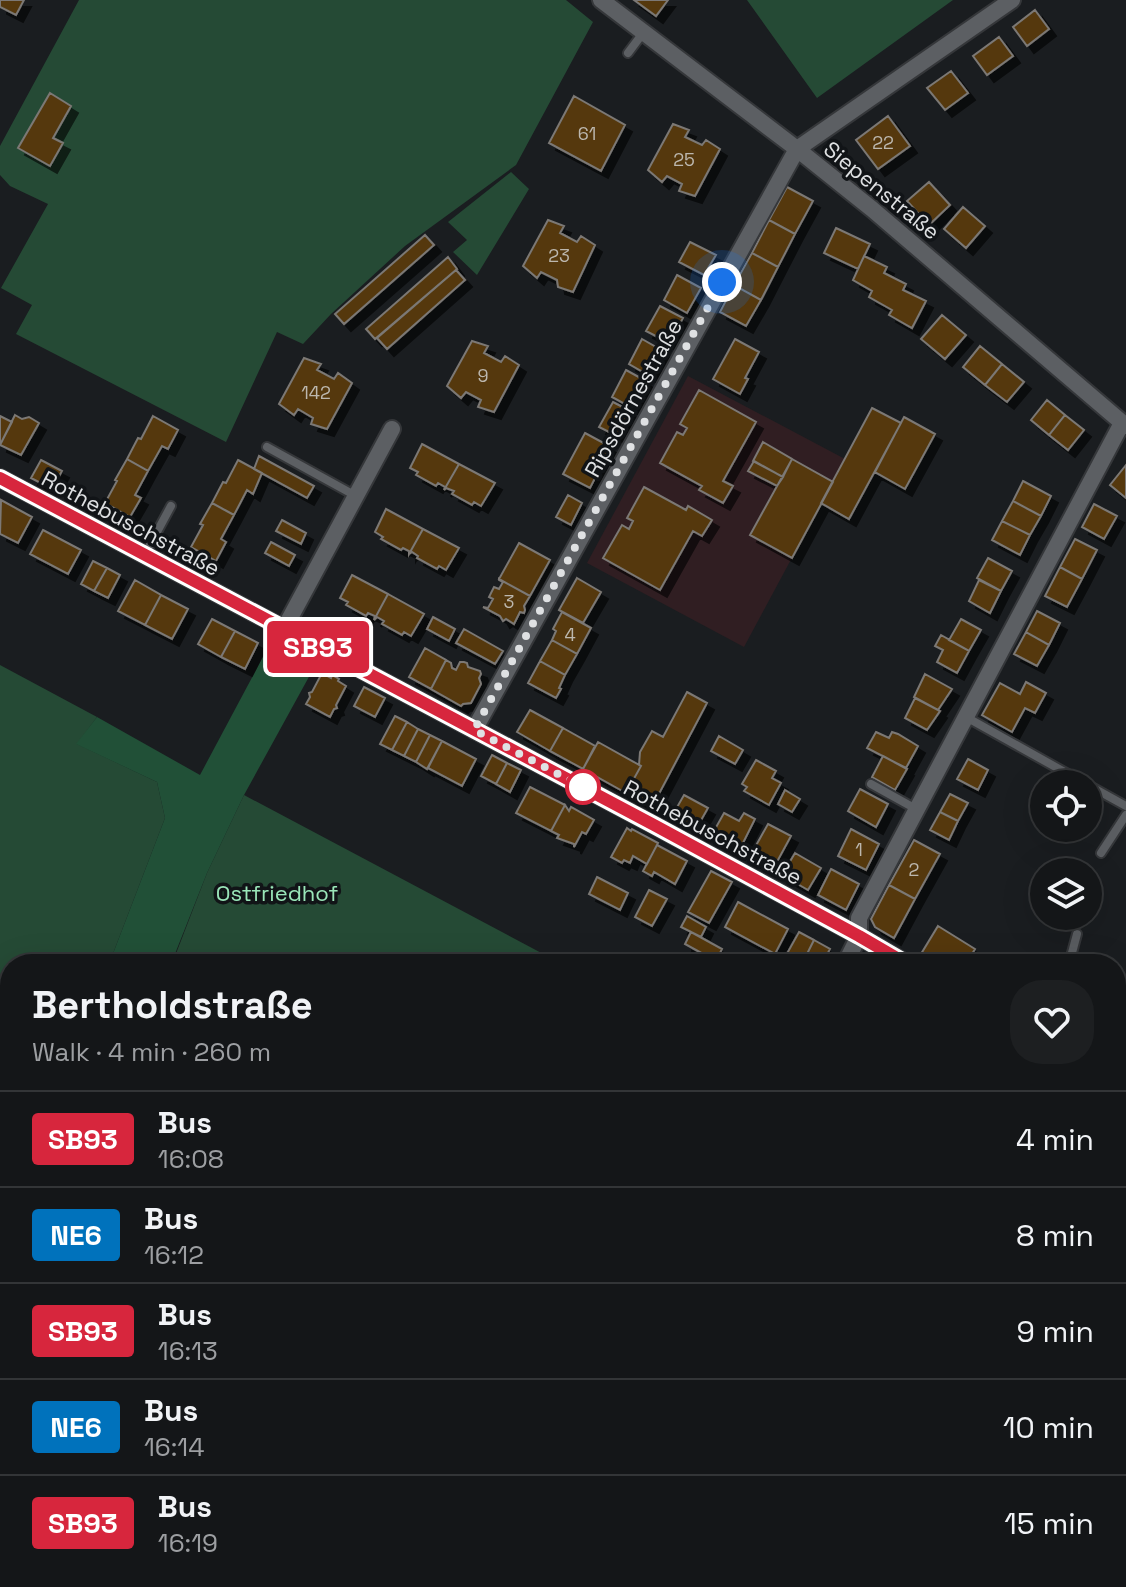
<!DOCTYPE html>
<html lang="en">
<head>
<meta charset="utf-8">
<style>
	body { margin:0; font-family:"Space Grotesk",sans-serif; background:#1d1f21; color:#f1f3f6; height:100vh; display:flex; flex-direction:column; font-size:30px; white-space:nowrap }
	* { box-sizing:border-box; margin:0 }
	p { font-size:26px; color:#9d9fa2 }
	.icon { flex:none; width:44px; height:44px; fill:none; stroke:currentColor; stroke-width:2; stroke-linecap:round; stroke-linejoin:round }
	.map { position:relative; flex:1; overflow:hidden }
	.drawer { position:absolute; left:0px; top:954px; width:1126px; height:634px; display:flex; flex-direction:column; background:#141618; border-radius:32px 32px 0 0; box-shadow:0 8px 32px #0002,0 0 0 2px #333537 }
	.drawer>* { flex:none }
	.badge { padding:0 16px; border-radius:6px; font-size:28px; line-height:52px }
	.buttons { position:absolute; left:1030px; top:770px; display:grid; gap:16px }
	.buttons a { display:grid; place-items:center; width:72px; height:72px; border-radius:50%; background:#141618; box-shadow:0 8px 32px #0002,0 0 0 2px #333537; font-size:40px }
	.you { position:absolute; width:40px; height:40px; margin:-20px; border:6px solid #fff; border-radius:50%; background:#1a73e8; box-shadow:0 0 0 12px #1a73e833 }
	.map>.badge { position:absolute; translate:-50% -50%; box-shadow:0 0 0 4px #fff }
	.round { display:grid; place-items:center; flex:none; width:84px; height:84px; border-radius:32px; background:#1d1f21 }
	.summary { display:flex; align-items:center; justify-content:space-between; height:136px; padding:0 32px }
	h1 { font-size:38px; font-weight:800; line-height:60px }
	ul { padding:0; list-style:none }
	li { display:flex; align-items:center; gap:24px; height:96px; padding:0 32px; border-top:2px solid #333537 }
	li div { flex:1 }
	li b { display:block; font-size:30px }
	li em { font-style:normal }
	li .badge { min-width:88px; font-weight:700; text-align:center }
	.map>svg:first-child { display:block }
</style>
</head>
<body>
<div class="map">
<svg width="1126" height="1587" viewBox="0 0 1126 1587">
	<defs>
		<filter id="shadow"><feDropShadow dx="7" dy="7" stdDeviation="0" flood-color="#0009"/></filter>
	</defs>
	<rect width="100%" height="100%" fill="#1a1d20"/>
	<!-- education -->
	<path fill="#301e22" d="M688,376l157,83 -101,188 -157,-84z"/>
	<!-- green -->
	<path fill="#254a35" d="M79,0h487l27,22 -77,143 -111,81 -74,68 -28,30 -26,-12 -51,110 -210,-108 16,-29 -31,-17 47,-84 -38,-18 -10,-11v-29z
		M747,0h206l-136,98z
		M511,172l18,17 -52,86 -24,-23 14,-12 -19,-18z
		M0,665l97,52 -20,27 80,38 8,36 -56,146h-99v200l-10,19z
		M244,795l318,169h-390l35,-91z
		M10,1301v173l-10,-7v-151z
		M233,1578h413l-10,9h-390z"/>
	<!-- forest -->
	<path fill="#215037" d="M272,640l44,24 -72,131 -37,78 -36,91h-62l56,-146 -8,-36 -81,-38 21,-27 103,58z
		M10,1164v137l-10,15v-133z
		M694,1578h73l11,9h-73z"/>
	<!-- building -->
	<path fill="#54390f" stroke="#7b7874" stroke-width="2" filter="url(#shadow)" d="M0,0h24l-8,15 -16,-8z
		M634,0h34l-12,16z
		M1035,10l14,19 -22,17 -14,-19z
		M999,37l14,19 -26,19 -14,-19z
		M951,71l17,22 -23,17 -18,-22z
		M50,93l21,13 -18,32 10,5 -13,23 -32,-18z
		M574,96l51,29 -24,46 -52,-28z
		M888,116l22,30 -32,23 -22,-29z
		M673,124l16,6 -4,7 17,8 4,-5 14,9 -25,47 -16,-5 3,-7 -15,-8 -5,6 -14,-12z
		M929,182l21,23 -21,20 -22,-24z
		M787,187l26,14 -18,33 -26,-14z
		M963,207l22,19 -19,22 -22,-19z
		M548,220l16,6 -4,7 17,9 4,-6 14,9 -22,47 -15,-5 -1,-7 -16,-8 -4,6 -14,-12z
		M769,220l26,14 -17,33 -26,-14z
		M836,228l34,16 -12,25 -34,-16z
		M425,235l9,10 -90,79 -9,-10z
		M690,242l26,13 -12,20 -25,-13z
		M752,253l26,14 -17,33 -27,-15z
		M864,256l23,11 -3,6 22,11 -3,6 23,11 -14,27 -23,-13 3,-5 -23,-13 3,-6 -19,-11z
		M448,257l9,12 -82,70 -9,-10z
		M456,270l9,10 -78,69 -10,-11z
		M677,275l24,13 -14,25 -23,-13z
		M734,285l27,15 -15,26 -26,-14z
		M660,306l23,12 -14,25 -23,-12z
		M942,315l24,20 -21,24 -24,-20z
		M642,339l21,12 -13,25 -21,-12z
		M735,339l24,13 -14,26 3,1 -8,15 -27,-15z
		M472,341l16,5 -4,7 17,9 4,-6 14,9 -25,47 -16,-5 3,-7 -15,-8 -5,6 -14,-12z
		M980,346l22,18 -17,21 -22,-18z
		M304,358l17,6 -4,6 17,9 4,-6 14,10 -25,46 -16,-5 2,-6 -15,-9 -4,6 -15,-11z
		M1002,364l22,18 -17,20 -22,-17z
		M626,370l20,11 -14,27 -20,-11z
		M699,390l57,32 -33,59 10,5 -10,17 -24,-13 3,-4 -42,-23 17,-31 6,3 4,-7 -7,-4z
		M1047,400l18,15 -16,20 -18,-15z
		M613,402l19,10 -13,25 -20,-10z
		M872,408l29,15 -52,96 -28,-16z
		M15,415l7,4 7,-2 10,6 -18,32 -21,-10z
		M1065,415l19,15 -16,20 -19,-15z
		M0,416l12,6 -12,23z
		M153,416l25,14 -10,19 -6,-3 -14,25 -21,-12 11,-21 3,1z
		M904,417l31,17 -30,55 -30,-17z
		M585,433l26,14 -21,41 -27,-14z
		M763,442l29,17 -9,18 -30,-16z
		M422,444l37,20 -15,26 1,-3 -7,-4 -2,3 -20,-11 2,-3 -8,-4z
		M259,456l55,30 -7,12 -53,-29z
		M127,459l21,12 -13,24 6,3 -11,19 -25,-14 12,-22 -2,-1z
		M792,459l41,23 -41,76 -42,-23z
		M41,460l21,11 -10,18 -21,-11z
		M238,460l24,13 -9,21 -6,-4 -13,25 -22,-12 11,-21 3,1z
		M754,461l29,16 -6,9 -29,-15z
		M459,464l36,19 -14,23 -7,-4 -2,3 -20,-11 2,-3 -8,-3 -2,2z
		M1126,465v33l-16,-13z
		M1023,481l28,15 -10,20 -28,-15z
		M644,487l42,23 2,-4 24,14 -10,16 -9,-5 -33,59 -57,-32 19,-33 7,4 4,-8 -6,-3z
		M568,495l14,8 -11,22 -15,-8z
		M1,500l31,17 -14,26 -18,-9z
		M1013,501l28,15 -11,19 -28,-14z
		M212,503l22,12 -13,24 5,3 -10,19 -25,-14 12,-22 -3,-1z
		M1094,504l23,12 -13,23 -22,-12z
		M386,509l37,20 -14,25v-3l-6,-3 -2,2 -20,-11 2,-2 -8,-5z
		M282,520l24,13 -5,11 -25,-13z
		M1002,521l28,14 -10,20 -28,-15z
		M423,529l36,19 -13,22 -7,-4 -2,3 -20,-11 1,-2 -6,-4 -3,2z
		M43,530l38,20 -13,24 -38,-20z
		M1075,539l22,11 -15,29 -22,-12z
		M271,542l24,13 -6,11 -24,-13z
		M519,543l31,17 -20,36 -31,-17z
		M988,558l24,13 -11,20 -24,-13z
		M93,561l14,7 -13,23 -13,-7z
		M1060,567l22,12 -15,28 -22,-11z
		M107,568l13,7 -12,23 -14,-7z
		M352,575l36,19 -14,26 1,-4 -7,-3 -2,3 -20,-11 2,-3 -8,-4z
		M577,578l24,14 -18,31 -24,-13z
		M499,579l31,17 -6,10 1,4 -1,3 -4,-1 -6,12 -8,-5 -3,2 -3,-5 -17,-9 5,1 5,-9 -4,-2 5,-10 5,2 4,-7 -4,-2z
		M135,580l26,15 -16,30 -27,-14z
		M979,580l22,11 -11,22 -21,-12z
		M388,594l36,20 -13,22 -7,-4 -2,3 -20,-11 2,-3 -7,-4 -3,3z
		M161,595l27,14 -16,30 -27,-14z
		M1037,611l23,12 -11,22 -23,-13z
		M562,612l29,16 -14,26 -25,-14 4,-9 -3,-2z
		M433,617l22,12 -6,12 -22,-12z
		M212,619l23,12 -14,26 -23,-13z
		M961,619l20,11 -12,21 -20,-11z
		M464,629l39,22 -8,13 -39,-21z
		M235,631l23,12 -13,26 -24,-12z
		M1026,632l23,13 -12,21 -23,-12z
		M941,635l28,16 -12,22 -20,-11 6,-12 -8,-4z
		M552,640l25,14 -12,21 -25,-14z
		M425,648l21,12 -15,29 -22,-12z
		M446,660l5,3 1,5 4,2 4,-8h4l3,1 1,4 12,4 1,3 -2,4 2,6 -10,19 -8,1 -2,2 -30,-17z
		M540,661l25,14 -6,13 2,1 -5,9 -28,-15z
		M322,673l9,5 1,-3 7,4 -1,2 8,5 -10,19 1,3 -3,1 -4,8 -24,-13 4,-7 -1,-4 3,-1z
		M925,674l27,15 -14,21 -24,-13z
		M1026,682l20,11 -11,20 -10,-5 -13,24 -30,-17 18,-32 20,11z
		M364,687l21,11 -10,19 -21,-11z
		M687,692l20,11 -55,104 -26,-14 15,-27 -2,-1 1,-13 12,-21 11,6z
		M915,698l25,13 -13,19 -22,-12z
		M530,710l33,18 -13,23 -33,-19z
		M395,716l12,6 -15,28 -12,-6z
		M407,722l11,7 -14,27 -12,-6z
		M563,728l32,18 -12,23 -33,-18z
		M418,729l12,6 -14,27 -12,-6z
		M876,732l13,6 3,-6 6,2 20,12 -12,22 -39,-20z
		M430,735l12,6 -15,28 -11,-7z
		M719,736l24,14 -8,14 -24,-13z
		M442,741l34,18 -14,27 -34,-18z
		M598,742l43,24 -15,27 -43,-24z
		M492,755l15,8 -11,21 -15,-8z
		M883,756l24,13 -12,21 -23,-13z
		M968,759l20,11 -10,20 -21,-11z
		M756,760l20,11 -4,7 9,5 -12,22 -25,-14 3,-4 -5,-3z
		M507,763l14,7 -11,22 -14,-8z
		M530,787l35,18 -14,26 -35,-18z
		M860,789l28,15 -12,23 -28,-16z
		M785,790l15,9 -8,13 -14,-8z
		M950,794l18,9 -10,18 -18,-9z
		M684,795l24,13 -12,21 -24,-13z
		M565,805l4,6 2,-4 23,13 -8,14 -4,-2 -8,15v-3l-17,-6 2,-3 -8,-4z
		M940,812l18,9 -9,19 -19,-10z
		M724,813l15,8 5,-8 11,6 -17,34 -28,-15z
		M768,824l23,12 -19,35 -23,-13z
		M627,828l4,3 1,-2 26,14 -11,21 -14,-8 -3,7 -6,-3 -2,3 -11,-6z
		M851,829l28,15 -13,26 -28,-14z
		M914,840l26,14 -25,45 -26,-14z
		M657,845l30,16 -12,23 -21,-12 -2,4 -9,-5z
		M795,853l26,15 -13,22 -26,-15z
		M831,869l28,15 -13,26 -28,-15z
		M711,871l21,11 -23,41 -21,-11z
		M597,877l31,16 -8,17 -31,-16z
		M889,885l26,14 -21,39 -19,-11 -4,-8z
		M649,890l18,9 -15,27 -17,-9z
		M738,902l50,27 -13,25 -50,-27z
		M687,916l19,11 -5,10 -20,-10z
		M938,926l37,23 -9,15h-28l-17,-10z
		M691,932l31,17 -6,12 -31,-17z
		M799,932l15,8 -12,24h-9l-9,-5z
		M814,940l16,9 -8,15h-20z
		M1125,1057l1,1v33l-10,-8v-16z
		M1126,1420v29l-10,-9v-8z
		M5,1523l5,3v45l-7,9 -3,-2v-49z
		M1116,1544l10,8v15l-7,9 -3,-3z
		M10,1571v7h30l-2,2 6,4 -2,3h-30l-9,-7z"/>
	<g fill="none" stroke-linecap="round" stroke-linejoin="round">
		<!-- service casing -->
		<g stroke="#35373a" stroke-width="12">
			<path id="service" d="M628,53l15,-20
				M267,447l89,49
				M145,554l26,-48
				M966,717l120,67
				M871,784l45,25
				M1088,785l38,21
				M1101,853l25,-38
				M1069,964l8,-30
				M688,1587l7,-9"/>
		</g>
		<!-- minor casing -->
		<g stroke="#35373a" stroke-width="20">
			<path id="minor" d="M601,0l196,149 75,60 254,217
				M0,478l654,347 205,111 48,28
				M284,629l108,-200
				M474,730l323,-581 215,-149
				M845,964l14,-28v-18l263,-495
				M1116,1104l10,9
				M1116,1503l10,8
				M655,1587l7,-9"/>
		</g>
		<!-- service -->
		<use href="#service" stroke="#5c5f63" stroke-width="8"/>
		<!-- minor -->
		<use href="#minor" stroke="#5c5f63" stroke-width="16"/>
	</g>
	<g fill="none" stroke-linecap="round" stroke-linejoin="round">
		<!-- line casing -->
		<g stroke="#fff" stroke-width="18">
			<path id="line" d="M0,478l654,347 205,111 48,28"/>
		</g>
		<!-- line -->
		<use href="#line" stroke="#d7263d" stroke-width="12"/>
		<!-- walk -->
		<path stroke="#dfe1e3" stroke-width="8" stroke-dasharray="0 14.4" d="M583,787l-109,-57 248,-448"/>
	</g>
	<!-- markers -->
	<circle fill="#fff" stroke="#d7263d" stroke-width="4" cx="583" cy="787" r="16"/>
	<g text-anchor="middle" stroke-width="7" stroke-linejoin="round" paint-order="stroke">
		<!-- number labels -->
		<g font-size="18" fill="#bcb7ae">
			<text x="587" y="140">61</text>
			<text x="883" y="149">22</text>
			<text x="684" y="166">25</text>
			<text x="559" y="262">23</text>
			<text x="483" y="382">9</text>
			<text x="316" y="399">142</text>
			<text x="509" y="608">3</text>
			<text x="570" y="641">4</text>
			<text x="859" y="856">1</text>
			<text x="914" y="876">2</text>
		</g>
		<!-- street labels -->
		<g font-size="22" fill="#dfe1e3" stroke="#111417">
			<text transform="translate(882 190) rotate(39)" y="8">Siepenstraße</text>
			<text transform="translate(633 398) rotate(-61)" y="8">Ripsdörnestraße</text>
			<text transform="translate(131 523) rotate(28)" y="8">Rothebuschstraße</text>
			<text transform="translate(713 832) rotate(28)" y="8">Rothebuschstraße</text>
		</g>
		<!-- park labels -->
		<g font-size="22" fill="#9ae6b9" stroke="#111417">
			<text x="277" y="901">Ostfriedhof</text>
		</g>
	</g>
</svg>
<div class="buttons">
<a><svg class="icon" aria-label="locate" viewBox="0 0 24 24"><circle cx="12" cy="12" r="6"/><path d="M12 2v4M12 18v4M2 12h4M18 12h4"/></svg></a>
<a><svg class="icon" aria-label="layers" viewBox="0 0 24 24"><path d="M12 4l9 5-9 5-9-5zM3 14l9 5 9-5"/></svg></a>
</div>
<div class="you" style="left:722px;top:282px"></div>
<b class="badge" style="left:318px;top:647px;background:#d7263d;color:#fff">SB93</b>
<section class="drawer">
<div class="summary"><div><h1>Bertholdstraße</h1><p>Walk · 4 min · 260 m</p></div><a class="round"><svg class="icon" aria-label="heart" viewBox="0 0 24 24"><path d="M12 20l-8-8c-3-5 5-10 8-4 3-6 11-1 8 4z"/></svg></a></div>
<ul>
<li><span class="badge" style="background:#d7263d;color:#fff">SB93</span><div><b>Bus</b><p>16:08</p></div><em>4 min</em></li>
<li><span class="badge" style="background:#0072bc;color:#fff">NE6</span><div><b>Bus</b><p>16:12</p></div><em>8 min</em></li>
<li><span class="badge" style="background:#d7263d;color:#fff">SB93</span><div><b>Bus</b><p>16:13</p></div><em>9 min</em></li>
<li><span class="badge" style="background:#0072bc;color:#fff">NE6</span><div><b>Bus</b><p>16:14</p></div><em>10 min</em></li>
<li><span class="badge" style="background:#d7263d;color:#fff">SB93</span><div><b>Bus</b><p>16:19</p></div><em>15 min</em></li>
</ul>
</section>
</div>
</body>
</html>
